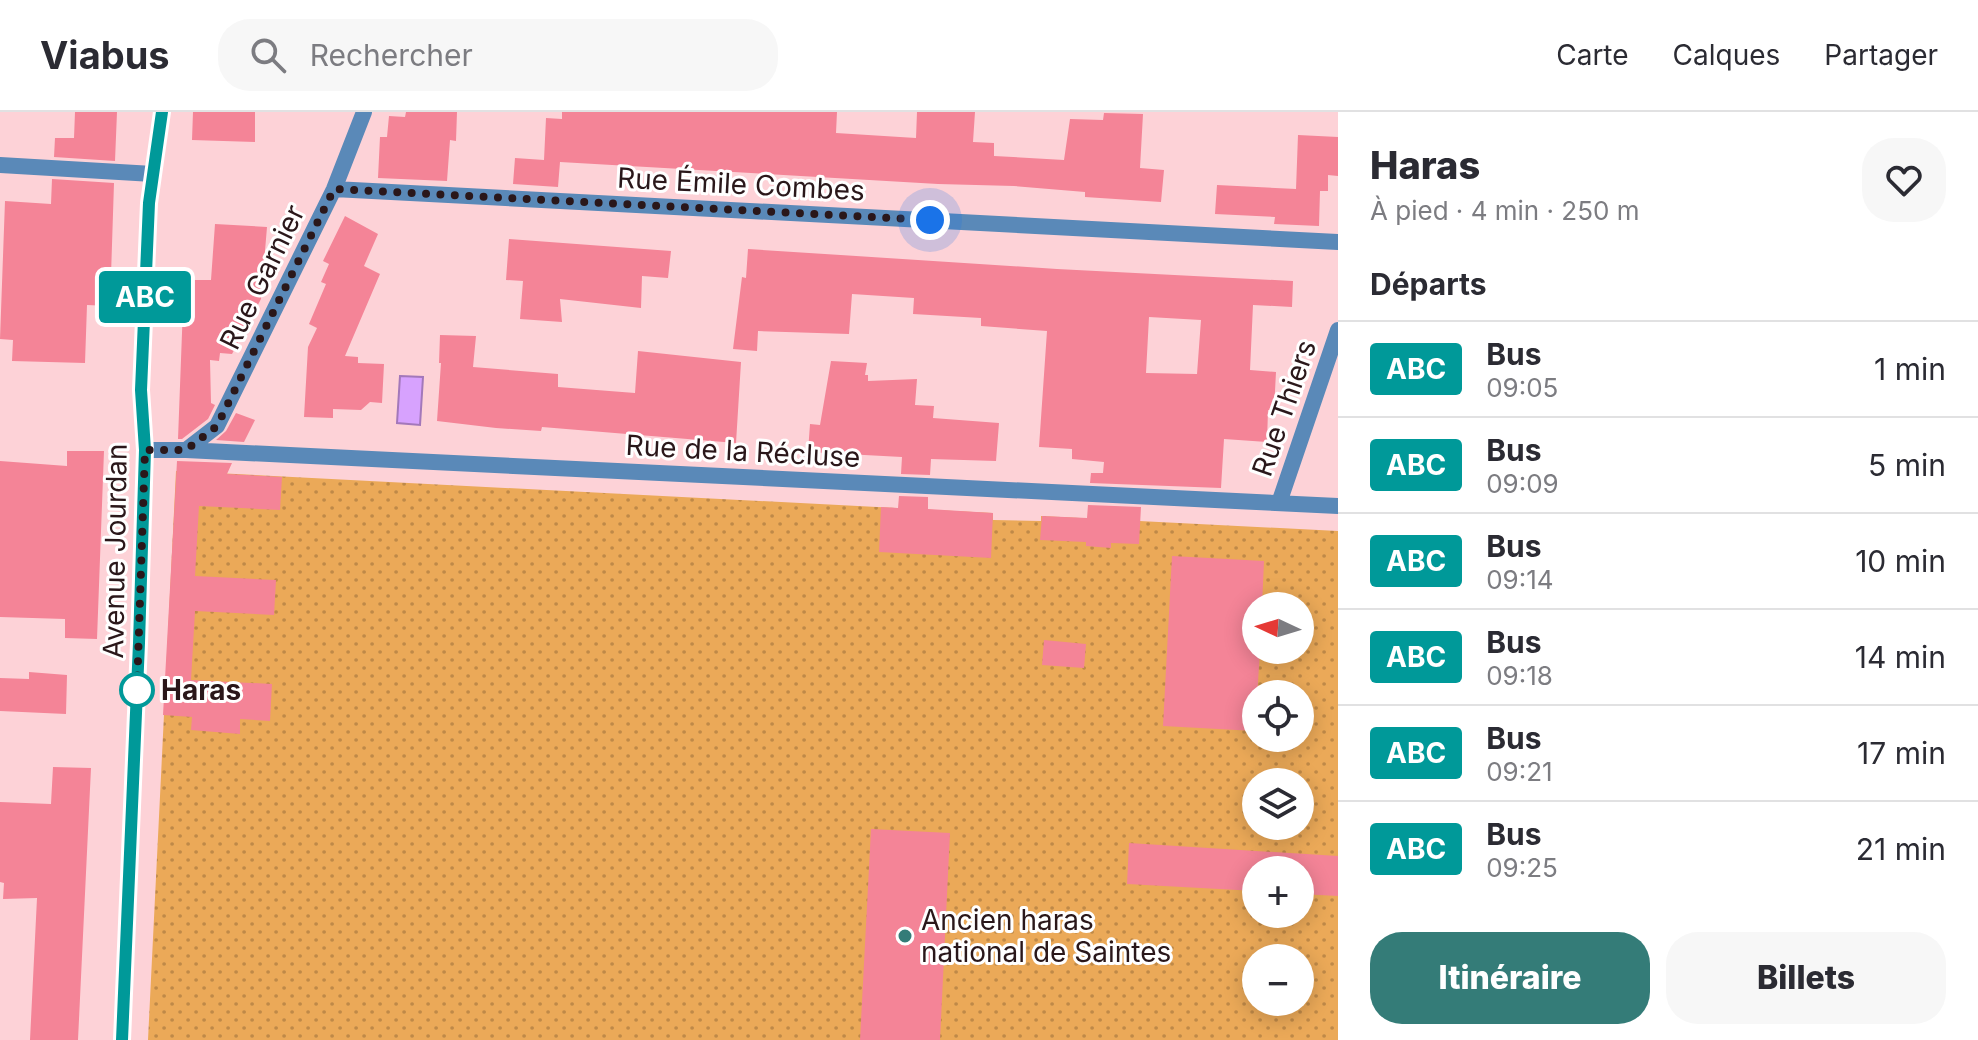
<!DOCTYPE html>
<html lang="fr">
<head>
<meta charset="utf-8">
<style>
	body { margin:0; font-family:Inter,sans-serif; background:#f7f7f7; color:#2b2b33; height:100vh; display:flex; flex-direction:column; font-size:30px; white-space:nowrap }
	* { box-sizing:border-box; margin:0 }
	p { font-size:26px; color:#7c7c81 }
	.icon { flex:none; width:44px; height:44px; fill:none; stroke:currentColor; stroke-width:2; stroke-linecap:round; stroke-linejoin:round }
	.map { position:relative; flex:1; overflow:hidden }
	.drawer { display:flex; flex-direction:column; background:#fff; width:640px }
	.drawer>* { flex:none }
	.badge { padding:0 16px; border-radius:6px; font-size:28px; line-height:52px }
	.needle { width:52px; rotate:274deg }
	.tools { position:absolute; left:1242px; top:480px; display:grid; gap:16px }
	.tools a { display:grid; place-items:center; width:72px; height:72px; border-radius:50%; background:#fff; box-shadow:0 4px 20px #0003; font-size:40px }
	.you { position:absolute; width:40px; height:40px; margin:-20px; border:6px solid #fff; border-radius:50%; background:#1a73e8; box-shadow:0 0 0 12px #1a73e833 }
	.map>.badge { position:absolute; translate:-50% -50%; box-shadow:0 0 0 4px #fff }
	h2 { padding:0 32px; font-size:30px; line-height:72px }
	.round { display:grid; place-items:center; flex:none; width:84px; height:84px; border-radius:32px; background:#f7f7f7 }
	.head { display:flex; align-items:center; justify-content:space-between; height:136px; padding:0 32px }
	h1 { font-size:38px; font-weight:800; line-height:60px }
	.cta { display:flex; gap:16px; margin-top:auto; padding:16px 32px }
	.cta a { flex:1; height:92px; border-radius:32px; background:#347c78; color:#fff; font-size:32px; font-weight:800; line-height:92px; text-align:center }
	.cta a+a { background:#f7f7f7; color:#2b2b33 }
	ul { padding:0; list-style:none }
	li { display:flex; align-items:center; gap:24px; height:96px; padding:0 32px; border-top:2px solid #e1e1e2 }
	li div { flex:1 }
	li b { display:block; font-size:30px }
	li em { font-style:normal }
	li .badge { min-width:88px; font-weight:700; text-align:center }
	header { display:flex; align-items:center; gap:48px; box-sizing:border-box; height:112px; padding:0 40px; background:#fff; border-bottom:2px solid #e1e1e2 }
	header strong { font-size:38px }
	nav { display:flex; gap:44px; margin-inline-start:auto; font-size:28px }
	.search { width:560px; height:72px; background:#f7f7f7; display:flex; align-items:center; gap:20px; box-sizing:border-box; padding:0 28px; border-radius:32px; color:#7c7c81; font-size:30px }
	main { display:flex; flex:1; min-height:0 }
	.map>svg:first-child { display:block }
</style>
</head>
<body>
<header>
<strong>Viabus</strong>
<div class="search"><svg class="icon" aria-label="search" viewBox="0 0 24 24"><circle cx="10" cy="10" r="6"/><path d="M15 15l6 6"/></svg>Rechercher</div>
<nav><a>Carte</a><a>Calques</a><a>Partager</a></nav>
</header>
<main>
<div class="map">
<svg width="1338" height="928" viewBox="0 0 1338 928">
	<defs>
		<pattern id="park-dots" width="8" height="8" patternUnits="userSpaceOnUse" patternTransform="scale(2)"><rect width="8" height="8" fill="#eba958"/><path d="M2 2h.1M6 6h.1" fill="none" stroke="#bf8948" stroke-width="1.8" stroke-linecap="round"/></pattern>
	</defs>
	<rect width="100%" height="100%" fill="#fdd2d7"/>
	<!-- park -->
	<path fill="url(#park-dots)" fill-rule="evenodd" d="M176,359l817,42v7l48,1v-5l297,15v509h-1190zM1256,494h44v44h-44zM1256,582h44v44h-44zM1256,670h44v44h-44zM1256,758h44v44h-44zM1256,846h44v44h-44z"/>
	<!-- water -->
	<path fill="#d7a2fe" stroke="#a378ba" stroke-width="2" d="M400,264l23,1 -3,48 -23,-2z"/>
	<!-- building -->
	<path fill="#f48497" fill-rule="evenodd" d="M75,0h42l-2,49 -61,-4 1,-19h19z
		M193,0h62v30l-63,-2z
		M406,0h51l-1,29 -6,-1 -3,41 -69,-3 2,-41h7l2,-21 16,1z
		M562,0h275l-1,21 80,5 1,-26h58l-2,30 21,1v13l70,4 6,-41 33,1 1,-7 39,1 -3,54 24,2 -3,32 -76,-5v-5l-71,-6 -76,-2 -378,-22 -2,25 -45,-3 2,-26 29,2 2,-42 16,1z
		M1298,23l40,2v39l-10,-1v16h-8l-1,35 -45,-2 1,-7 -60,-3 2,-29 79,4z
		M52,67l62,4 -4,123 -23,-1 -2,58 -73,-2 1,-21 -13,-1 5,-138 46,3z
		M345,104l33,18 -14,32 16,8 -35,82 13,1v6l26,1 -2,39 -12,-1 -9,8 -28,-1v9l-29,-1 4,-70 9,-19 -8,-4 17,-40 -5,-2 8,-18 -6,-3z
		M215,112l52,3 -6,72 -29,55 -12,-1 -1,8 -9,-1 1,43 4,2 -7,14 -26,20h-4l6,-159h27z
		M509,127l162,12 -3,27 -26,-2 -1,32 -81,-9 2,23 -42,-3 3,-38 -17,-1z
		M748,137l309,20 236,12 -1,26 -39,-2 -3,65 26,2 -2,38h-6l-1,32 -43,-3 -3,49 -131,-5 1,-10h12l1,-11 -32,-3v-10l-33,-2 8,-116 -66,-5v-8l-68,-4 1,-16 -62,-4 -3,40 -91,-3 -1,20 -24,-2 9,-72 4,1zM1149,205l52,3 -4,54 -51,-1z
		M440,223l36,1 -3,31 85,7v13l77,6 3,-42 103,11 -5,81 -194,-16 -1,4 -45,-3 -59,-7 4,-58h-2z
		M831,249l36,2 -2,12h3v6l49,-2 -2,26 19,1 -1,12 66,5 -3,38 -65,-2 -1,16 -29,-1 1,-17 -94,-5 2,-28 10,1z
		M236,301l19,7 -11,22 -28,-2 10,-9z
		M67,339h37l-7,188 -32,-1v-19l-65,-2v-156l67,5z
		M177,349l55,2 -5,11 55,3 -2,33 -81,-4 -4,70 81,4 -2,35 -79,-4 -4,69 81,4 -2,37 -30,-2v15l-49,-4 1,-13 -29,-2z
		M899,384l29,1v12l65,4 -2,45 -112,-6 2,-45 17,1z
		M1088,393l53,2 -2,37 -28,-1v5l-25,-2v-4l-46,-2 2,-24 45,2z
		M1172,444l92,5 -2,45h-6v44h4l-5,81 -92,-5z
		M1044,528l42,4 -2,24 -42,-3z
		M29,560l38,3 -1,39 -66,-3v-33l29,1z
		M53,655l38,1 -13,272h-48l7,-142 -34,1 1,-16 -4,-1v-80l51,2z
		M871,717l79,4 -10,207h-80z
		M1129,731l209,13v40l-38,-2v-24h-44v21l-129,-7z"/>
	<g fill="none" stroke-linecap="round" stroke-linejoin="round">
		<!-- minor -->
		<path stroke="#5a89b8" stroke-width="16" d="M0,53l153,9
			M334,77l1004,53
			M145,338h41l1152,56
			M186,338l31,-24 117,-237 30,-77
			M1279,391l59,-173"/>
		<!-- secondary -->
		<path stroke="#005ca2" stroke-width="16" d="M122,928l17,-397 6,-193 -4,-60 8,-187 13,-91"/>
	</g>
	<g fill="none" stroke-linecap="round" stroke-linejoin="round">
		<!-- line casing -->
		<g stroke="#fff" stroke-width="18">
			<path id="line" d="M122,928l17,-397 6,-193 -4,-60 8,-187 13,-91"/>
		</g>
		<!-- line -->
		<use href="#line" stroke="#099" stroke-width="12"/>
		<!-- walk -->
		<path stroke="#2a171a" stroke-width="8" stroke-dasharray="0 14.4" d="M137,578l8,-240h41l31,-24 117,-237 596,31"/>
	</g>
	<!-- markers -->
	<circle fill="#fff" stroke="#099" stroke-width="4" cx="137" cy="578" r="16"/>
	<circle fill="#347c78" stroke="#fff" stroke-width="3" cx="905" cy="824" r="8"/>
	<g text-anchor="middle" stroke-width="6" stroke-linejoin="round" paint-order="stroke">
		<!-- street labels -->
		<g font-size="28" fill="#2a171a" stroke="#fff">
			<text transform="translate(741 72) rotate(3)" y="10">Rue Émile Combes</text>
			<text transform="translate(262 165) rotate(-64)" y="10">Rue Garnier</text>
			<text transform="translate(1284 296) rotate(-71)" y="10">Rue Thiers</text>
			<text transform="translate(743 339) rotate(3)" y="10">Rue de la Récluse</text>
			<text transform="translate(115 439) rotate(-89)" y="10">Avenue Jourdan</text>
		</g>
		<!-- stop labels -->
		<g font-size="28" font-weight="bold" fill="#2a171a" stroke="#fff" text-anchor="start">
			<text x="161" y="588">Haras</text>
		</g>
		<!-- poi labels -->
		<g font-size="28" fill="#2a171a" stroke="#fff" text-anchor="start">
			<text x="921" y="818">Ancien haras<tspan x="921" dy="32">national de Saintes</tspan></text>
		</g>
	</g>
</svg>
<div class="tools">
<a><svg class="needle" viewBox="-14 -14 28 28"><path d="M0-13l5 13h-10z" fill="#e53935"/><path d="M0 13l5-13h-10z" fill="#7c7c81"/></svg></a>
<a><svg class="icon" aria-label="locate" viewBox="0 0 24 24"><circle cx="12" cy="12" r="6"/><path d="M12 2v4M12 18v4M2 12h4M18 12h4"/></svg></a>
<a><svg class="icon" aria-label="layers" viewBox="0 0 24 24"><path d="M12 4l9 5-9 5-9-5zM3 14l9 5 9-5"/></svg></a>
<a>+</a>
<a>−</a>
</div>
<div class="you" style="left:930px;top:108px"></div>
<b class="badge" style="left:145px;top:185px;background:#099;color:#fff">ABC</b>
</div>
<section class="drawer">
<div class="head"><div><h1>Haras</h1><p>À pied · 4 min · 250 m</p></div><a class="round"><svg class="icon" aria-label="heart" viewBox="0 0 24 24"><path d="M12 20l-8-8c-3-5 5-10 8-4 3-6 11-1 8 4z"/></svg></a></div>
<h2>Départs</h2>
<ul>
<li><span class="badge" style="background:#099;color:#fff">ABC</span><div><b>Bus</b><p>09:05</p></div><em>1 min</em></li>
<li><span class="badge" style="background:#099;color:#fff">ABC</span><div><b>Bus</b><p>09:09</p></div><em>5 min</em></li>
<li><span class="badge" style="background:#099;color:#fff">ABC</span><div><b>Bus</b><p>09:14</p></div><em>10 min</em></li>
<li><span class="badge" style="background:#099;color:#fff">ABC</span><div><b>Bus</b><p>09:18</p></div><em>14 min</em></li>
<li><span class="badge" style="background:#099;color:#fff">ABC</span><div><b>Bus</b><p>09:21</p></div><em>17 min</em></li>
<li><span class="badge" style="background:#099;color:#fff">ABC</span><div><b>Bus</b><p>09:25</p></div><em>21 min</em></li>
</ul>
<div class="cta"><a>Itinéraire</a><a>Billets</a></div>
</section>
</main>
</body>
</html>
